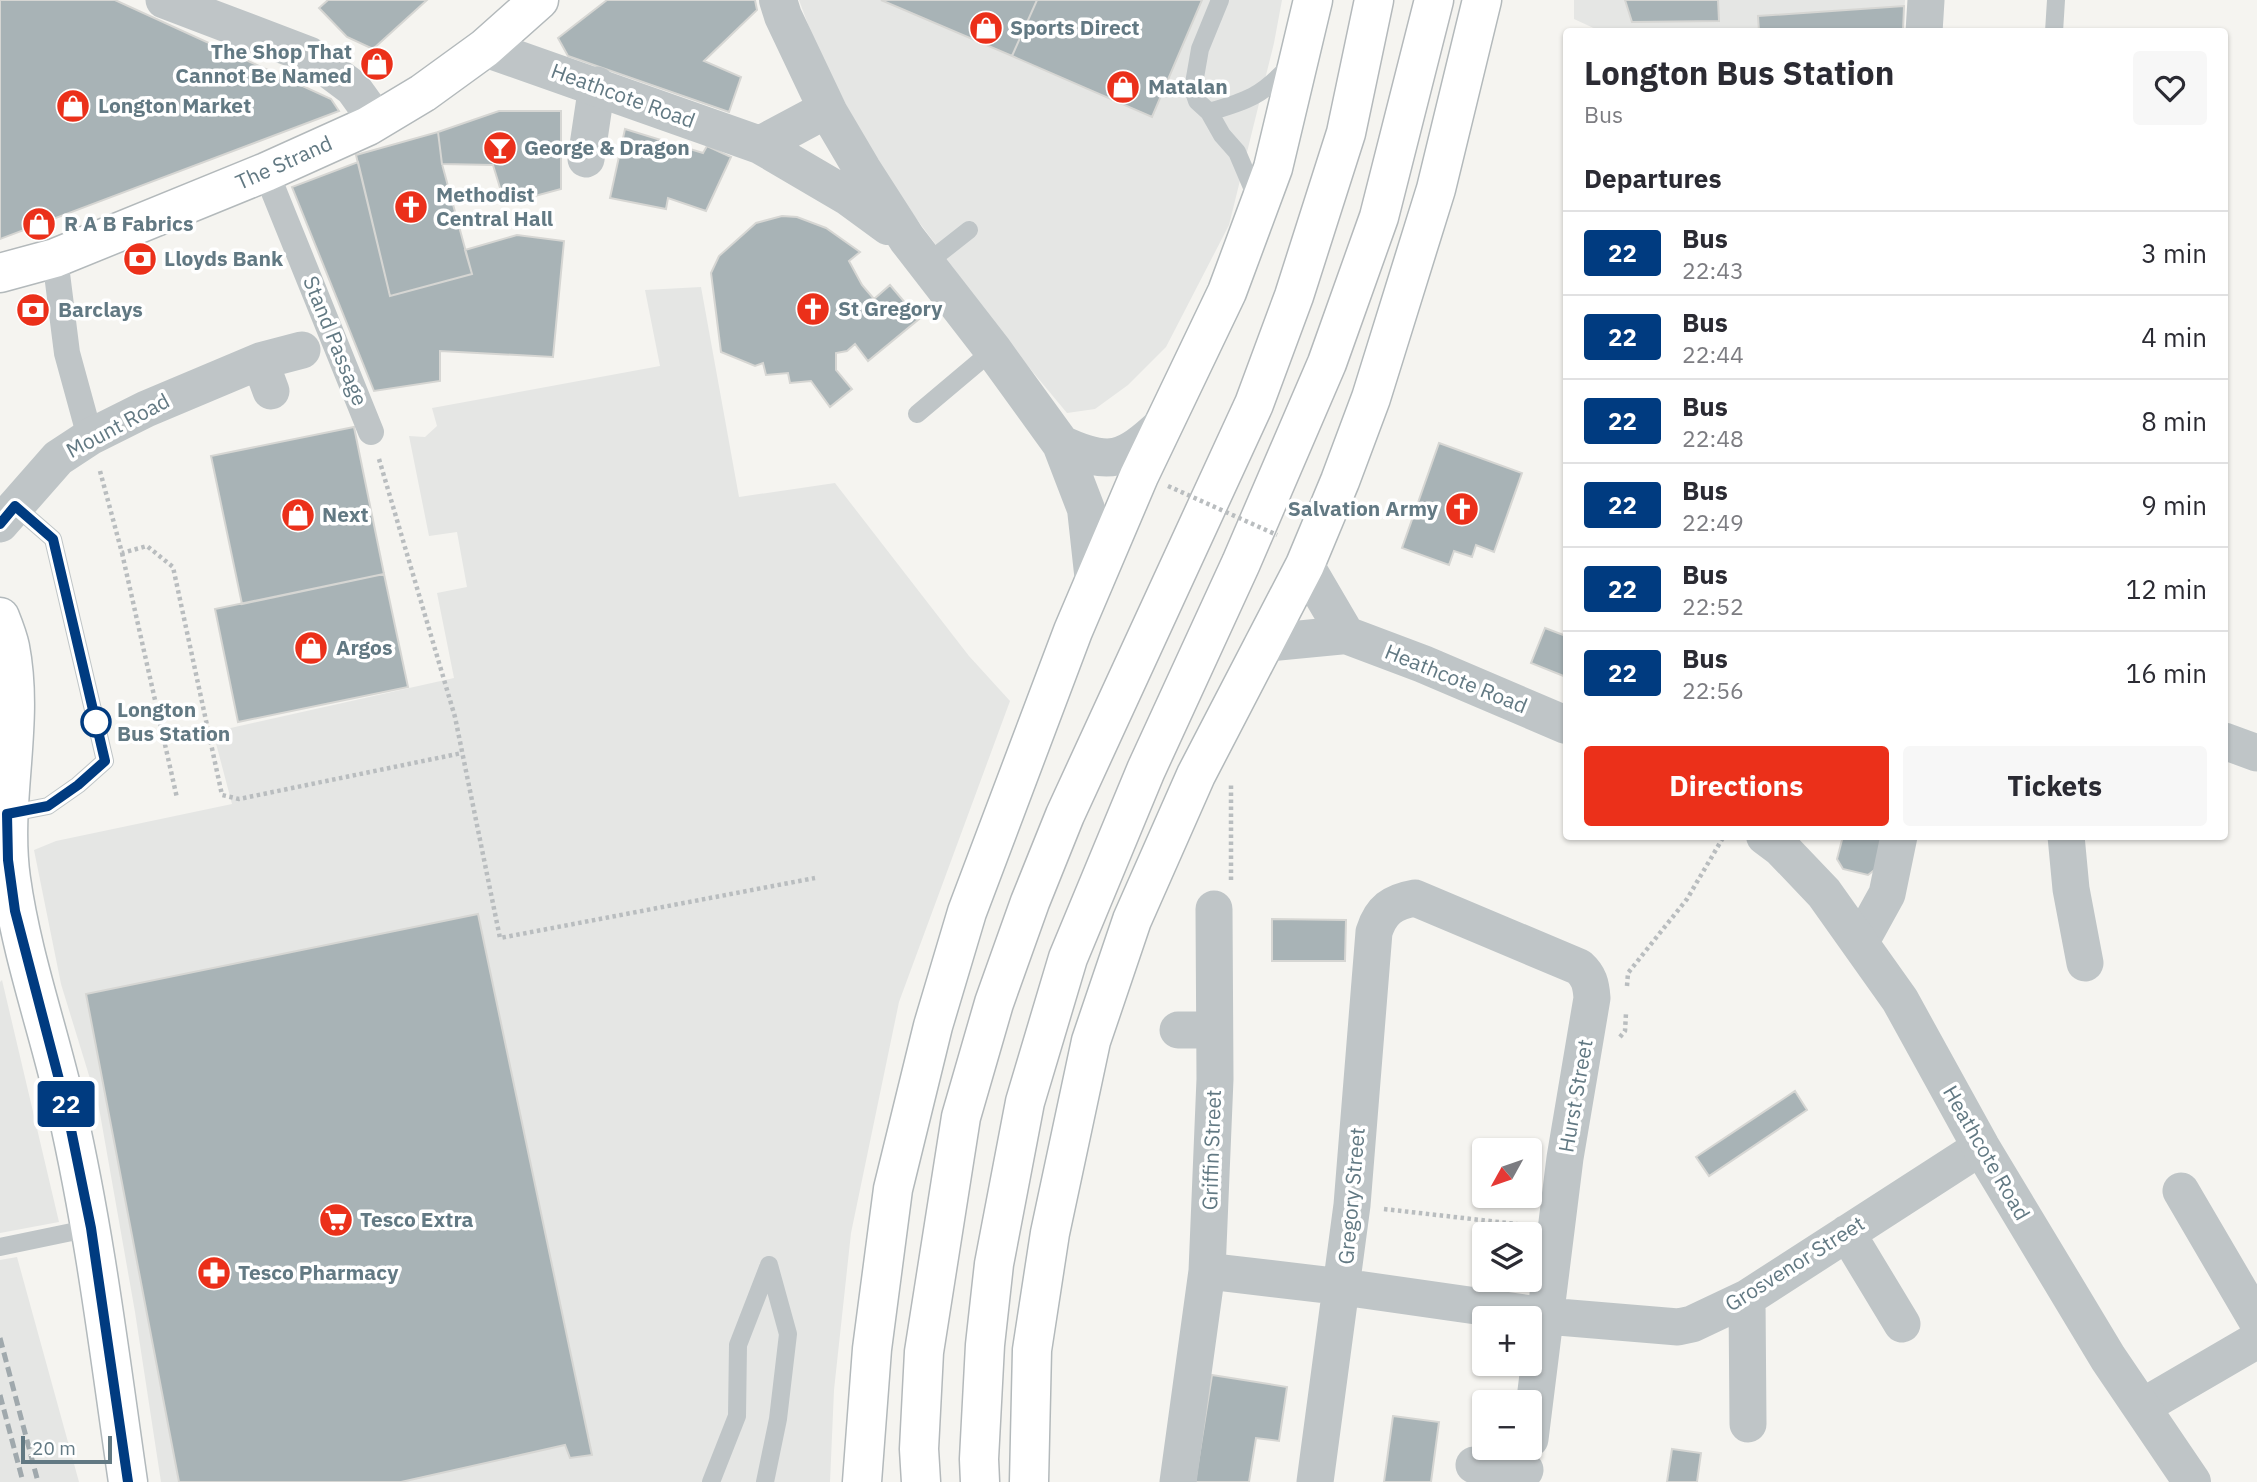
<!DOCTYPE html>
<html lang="en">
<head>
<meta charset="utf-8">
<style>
	body { margin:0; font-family:"IBM Plex Sans",sans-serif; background:#f7f7f7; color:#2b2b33; height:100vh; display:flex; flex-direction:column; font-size:26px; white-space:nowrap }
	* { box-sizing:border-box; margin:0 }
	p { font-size:23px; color:#7c7c81 }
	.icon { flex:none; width:38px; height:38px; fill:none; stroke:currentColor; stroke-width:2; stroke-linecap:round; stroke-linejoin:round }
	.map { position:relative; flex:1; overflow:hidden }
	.drawer { position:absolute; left:1563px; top:28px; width:665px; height:812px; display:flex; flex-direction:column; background:#fff; border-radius:7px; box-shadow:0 2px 5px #0004 }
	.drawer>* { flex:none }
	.badge { padding:0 14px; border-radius:5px; font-size:24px; line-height:46px }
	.needle { width:46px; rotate:230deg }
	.buttons { position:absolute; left:1472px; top:1138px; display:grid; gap:14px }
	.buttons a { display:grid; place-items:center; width:70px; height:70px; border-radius:7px; background:#fff; box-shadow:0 2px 5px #0004; font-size:35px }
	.scale { position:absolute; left:21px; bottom:18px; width:91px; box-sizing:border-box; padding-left:7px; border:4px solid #627983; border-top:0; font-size:19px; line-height:24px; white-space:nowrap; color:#627983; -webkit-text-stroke:5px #fff; paint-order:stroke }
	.map>.badge { position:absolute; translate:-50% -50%; box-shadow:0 0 0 4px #fff }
	h2 { padding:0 21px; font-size:26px; line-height:63px }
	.round { display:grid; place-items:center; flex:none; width:74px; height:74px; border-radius:7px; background:#f7f7f7 }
	.headline { display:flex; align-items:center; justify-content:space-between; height:119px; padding:0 21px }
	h1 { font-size:33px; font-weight:700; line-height:52px }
	.cta { display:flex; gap:14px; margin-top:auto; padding:14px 21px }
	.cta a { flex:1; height:80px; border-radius:7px; background:#eb301a; color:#fff; font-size:28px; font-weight:700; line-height:80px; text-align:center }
	.cta a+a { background:#f7f7f7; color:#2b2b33 }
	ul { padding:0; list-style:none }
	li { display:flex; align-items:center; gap:21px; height:84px; padding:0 21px; border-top:2px solid #e1e1e2 }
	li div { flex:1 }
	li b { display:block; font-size:26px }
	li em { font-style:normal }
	li .badge { min-width:77px; font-weight:700; text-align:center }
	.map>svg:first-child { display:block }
</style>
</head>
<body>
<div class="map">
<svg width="2257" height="1482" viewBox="0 0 2257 1482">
	<rect width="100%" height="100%" fill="#f5f4f0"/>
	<!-- built -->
	<path fill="#e5e6e4" d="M799,0h483l-8,43 -45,182 -63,122 -38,38 -33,24 -28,4 -50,-60 -137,-183 -63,-121z
		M1574,0h331l-2,32 -303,-1 -26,-12z
		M701,287l38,210 96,-14 134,173 41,45 -111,301 -48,231 -17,157 -4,92h-669l-26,-170 -36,-204 -38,-124 -27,-134 22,-9 176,-37 -19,-72 241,-54 -17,-85 30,-6 -10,-55 -28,4 -20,-100 16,1 12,-11 -5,-18 228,-42 -15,-76z
		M2,980l57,242 -59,11v-251z
		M17,1257l62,225h-79v-222z"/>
	<!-- building -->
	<path fill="#a8b3b6" stroke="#d6d6d3" stroke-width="2" d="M0,0h115l216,99 8,12 -339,128z
		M328,0h99l-54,49 -26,-12 -28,-29z
		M607,0h148l2,10 -53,51 37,16 -12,35 -161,-56 -10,-18z
		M881,0h156l-25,56z
		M1037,0h165l-50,117 -140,-61z
		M1625,0h93l1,21 -87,1z
		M1904,6l-1,26h-144l-1,-16z
		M499,111h62v78l-56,15 -12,-39 -51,-1 -4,-32z
		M625,129l78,24 4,-7 24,11 -25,54 -38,-13 -2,11 -56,-11z
		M438,132l4,32 30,110 -82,22 -34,-141z
		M358,162l32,134 82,-22 -7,-24 52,-15 47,6 -11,116 -113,-6v30l-66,10 -82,-204z
		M782,216l15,1 29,11 34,24 -11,9 13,24 12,14 16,-14 29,34 -51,42 -13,-17 -8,7 -11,2v17l16,19 -22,18 -19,-26 -21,2 -2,-10 -22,2 -3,-12 -8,3 -34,-14 -10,-79 8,-17 37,-33z
		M354,427l30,147 -142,30 -31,-148z
		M1439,443l83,30 -28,79 -18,-7 -4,12 -18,-6 -5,14 -47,-17z
		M384,574l24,113 -170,35 -23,-113z
		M1545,628l21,8v41l-35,-14z
		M1843,836l42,3 -8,29 -9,7 -25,-6 -6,-10z
		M478,914l114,541 -22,3 -5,-13 -164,37h-222l-93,-488z
		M1272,919l74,1 -1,41h-73z
		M1795,1091l12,19 -98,66 -13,-19z
		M1212,1375l75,12 -8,54 -23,-3 -7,44h-54z
		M1393,1416l46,6 -8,60h-47z
		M1672,1449l29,4 -4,29h-30z"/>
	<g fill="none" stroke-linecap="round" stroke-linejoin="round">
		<!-- secondary casing -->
		<g stroke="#b2b9bc" stroke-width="41">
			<path id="secondary" d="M0,617c4,10 8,20 10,30 15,77 -10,155 1,232 11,79 39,155 56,232 28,122 43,247 61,371"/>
		</g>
		<!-- primary casing -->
		<g stroke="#b3b9bb" stroke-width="41">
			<path id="primary" d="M0,273l55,-15 211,-86 102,-46 55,-33 62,-45 54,-48
				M862,1482l10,-133 21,-160 40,-163 34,-114 106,-281 66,-155 88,-184 46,-124 40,-168
				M1029,1482l3,-132 18,-117 41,-192 41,-121 64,-145 109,-210 35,-84 31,-83 65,-209 46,-189"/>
		</g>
		<!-- trunk casing -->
		<g stroke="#b4b9bb" stroke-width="41">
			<path id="trunk" d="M921,1482l-2,-33 5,-97 37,-235 33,-114 36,-101 35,-87 189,-411 40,-108 52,-163 28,-133
				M980,1482l-1,-23 6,-114 9,-81 31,-162 43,-144 78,-188 95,-207 86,-200 52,-146 55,-217"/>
		</g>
		<!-- path -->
		<path stroke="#b9bdbf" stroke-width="4.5" stroke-dasharray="3.5 3.5" stroke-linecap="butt" d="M379,459l76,258 45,221 315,-60
			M100,471l22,82 25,-7 26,21 49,228 17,4 223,-46
			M122,553l55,245
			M1231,880v-96
			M1627,986l1,-13 59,-74 37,-63
			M1620,1037l5,-6 1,-18
			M1384,1209l141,16"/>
		<!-- service -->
		<path stroke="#bfc5c7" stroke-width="18" d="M1220,0l-20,49 -7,40 4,12 12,11 13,23 15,17 20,47
			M2054,32l2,-32
			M1209,112c38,-11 53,-16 80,-46
			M927,263l42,-33
			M917,414l76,-64
			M7,814l41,-8 30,-21 27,-24 -52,-222 -38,-33
			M0,1247l91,-19
			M711,1482l26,-66 1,-71 31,-80
			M765,1482l13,-63 10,-85 -19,-69"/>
		<!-- pedestrian -->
		<path stroke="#bfc5c7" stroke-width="26" d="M266,172l105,260
			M55,258l12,95 23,84"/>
		<!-- minor -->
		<path stroke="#bfc5c7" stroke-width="37" d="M164,0l145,55 44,33 13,18 2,20
			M1924,32l2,-32
			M586,159l11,-74
			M260,361l11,30
			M0,524l58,-66 32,-21 56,-28 114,-48 42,-11
			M2224,741l33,12
			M2066,836l5,53 14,74
			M1860,943l27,-49 12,-58
			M1178,1030h36
			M2181,1191l76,130
			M1847,1233l55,91
			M1207,1271l136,16 203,29 132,11 14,-3 55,-26 234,-151
			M1747,1298l1,126
			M2142,1407l115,-67
			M1474,1465l51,5
			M1178,1482l29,-211 8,-192 -1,-170
			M1315,1482l37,-277 22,-273c7,-22 18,-30 41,-34l164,69c10,9 12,17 13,31l-27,160 -35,281"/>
		<!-- tertiary -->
		<path stroke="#bfc5c7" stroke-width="38" d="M778,0l5,16 46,97 33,56 45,70 86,111 68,94 25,65 8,73
			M485,48l275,97 87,51 41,30
			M760,145l56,-30 13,-2
			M1061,444c49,23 63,17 102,-19
			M1305,565l41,70
			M1264,643l82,-8 77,29 143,61
			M1765,836l16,12 43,45 76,107 81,147 127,211 84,124"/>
		<!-- secondary -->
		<use href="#secondary" stroke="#fff" stroke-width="38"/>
		<!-- primary -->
		<use href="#primary" stroke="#fff" stroke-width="38"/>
		<!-- trunk -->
		<use href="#trunk" stroke="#fff" stroke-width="38"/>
		<!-- rail -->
		<path stroke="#a0a9ad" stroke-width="5" stroke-dasharray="10 5" stroke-linecap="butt" d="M0,1338l38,144
			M0,1395l23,87"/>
		<!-- path-bridge -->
		<path stroke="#b9bdbf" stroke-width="4.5" stroke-dasharray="3.5 3.5" stroke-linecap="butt" d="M1168,486l109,49"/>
	</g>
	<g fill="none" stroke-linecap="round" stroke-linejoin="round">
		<!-- line casing -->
		<g stroke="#fff" stroke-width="16">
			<path id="line" d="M0,524l15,-18 38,33 52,222 -27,24 -30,21 -41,8 1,46 7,51 52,199 24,118 37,254"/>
		</g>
		<!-- line -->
		<use href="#line" stroke="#003b80" stroke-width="10"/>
	</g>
	<!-- icons -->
	<defs>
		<g id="shop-disc" transform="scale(1.75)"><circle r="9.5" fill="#eb301a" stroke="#fff"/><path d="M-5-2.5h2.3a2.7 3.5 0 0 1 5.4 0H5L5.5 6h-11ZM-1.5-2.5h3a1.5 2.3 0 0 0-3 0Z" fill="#fff"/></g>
		<g id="bar-disc" transform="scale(1.75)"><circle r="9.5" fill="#eb301a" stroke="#fff"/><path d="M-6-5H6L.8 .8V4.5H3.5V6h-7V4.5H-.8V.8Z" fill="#fff"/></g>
		<g id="church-disc" transform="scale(1.75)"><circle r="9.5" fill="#eb301a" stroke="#fff"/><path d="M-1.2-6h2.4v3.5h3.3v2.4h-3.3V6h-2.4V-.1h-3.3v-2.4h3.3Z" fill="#fff"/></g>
		<g id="bank-disc" transform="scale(1.75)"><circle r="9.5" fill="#eb301a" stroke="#fff"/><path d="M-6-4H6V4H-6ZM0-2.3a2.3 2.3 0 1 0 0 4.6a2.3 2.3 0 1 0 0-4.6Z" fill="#fff"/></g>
		<g id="supermarket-disc" transform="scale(1.75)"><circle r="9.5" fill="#eb301a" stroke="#fff"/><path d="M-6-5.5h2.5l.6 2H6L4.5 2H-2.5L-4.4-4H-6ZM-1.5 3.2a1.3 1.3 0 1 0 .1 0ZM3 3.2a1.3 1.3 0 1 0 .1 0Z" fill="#fff"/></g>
		<g id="pharmacy-disc" transform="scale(1.75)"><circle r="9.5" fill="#eb301a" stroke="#fff"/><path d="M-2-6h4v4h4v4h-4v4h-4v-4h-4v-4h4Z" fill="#fff"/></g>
	</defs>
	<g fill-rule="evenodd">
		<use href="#shop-disc" x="986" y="28"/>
		<use href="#shop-disc" x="377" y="64"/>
		<use href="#shop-disc" x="1123" y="87"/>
		<use href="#shop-disc" x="73" y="106"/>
		<use href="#bar-disc" x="500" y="148"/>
		<use href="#church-disc" x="411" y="207"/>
		<use href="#shop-disc" x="39" y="224"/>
		<use href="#bank-disc" x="140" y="259"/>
		<use href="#church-disc" x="813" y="309"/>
		<use href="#bank-disc" x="33" y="310"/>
		<use href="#church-disc" x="1462" y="509"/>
		<use href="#shop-disc" x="298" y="515"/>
		<use href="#shop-disc" x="311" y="648"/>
		<use href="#supermarket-disc" x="336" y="1220"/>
		<use href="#pharmacy-disc" x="214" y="1273"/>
	</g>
	<!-- markers -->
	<circle fill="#fff" stroke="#003b80" stroke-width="3.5" cx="96" cy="722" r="14"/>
	<g text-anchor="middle" stroke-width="7" stroke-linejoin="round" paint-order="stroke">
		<!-- poi labels -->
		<g font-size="21" font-weight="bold" fill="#627983" stroke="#fff" text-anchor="start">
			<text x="1010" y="35">Sports Direct</text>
			<text x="352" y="59" text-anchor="end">The Shop That<tspan x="352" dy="24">Cannot Be Named</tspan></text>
			<text x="1148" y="94">Matalan</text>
			<text x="98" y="113">Longton Market</text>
			<text x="524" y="155">George &amp; Dragon</text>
			<text x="436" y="202">Methodist<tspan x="436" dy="24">Central Hall</tspan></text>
			<text x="64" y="231">R A B Fabrics</text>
			<text x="164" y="266">Lloyds Bank</text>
			<text x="838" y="316">St Gregory</text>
			<text x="58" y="317">Barclays</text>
			<text x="1438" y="516" text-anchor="end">Salvation Army</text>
			<text x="322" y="522">Next</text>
			<text x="336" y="655">Argos</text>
			<text x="360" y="1227">Tesco Extra</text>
			<text x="238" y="1280">Tesco Pharmacy</text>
		</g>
		<!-- street labels -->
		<g font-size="21" fill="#627983" stroke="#fff">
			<text transform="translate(623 96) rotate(20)" y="7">Heathcote Road</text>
			<text transform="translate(284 163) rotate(-24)" y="7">The Strand</text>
			<text transform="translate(335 341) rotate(68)" y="7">Stand Passage</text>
			<text transform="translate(118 426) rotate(-28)" y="7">Mount Road</text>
			<text transform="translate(1456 679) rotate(22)" y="7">Heathcote Road</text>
			<text transform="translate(1576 1096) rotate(-80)" y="7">Hurst Street</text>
			<text transform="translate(1212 1150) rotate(-88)" y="7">Griffin Street</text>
			<text transform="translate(1986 1153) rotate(60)" y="7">Heathcote Road</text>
			<text transform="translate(1352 1196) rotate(-85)" y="7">Gregory Street</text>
			<text transform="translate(1795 1264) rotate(-32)" y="7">Grosvenor Street</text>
		</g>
		<!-- stop labels -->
		<g font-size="21" font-weight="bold" fill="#627983" stroke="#fff" text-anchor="start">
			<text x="117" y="717">Longton<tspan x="117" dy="24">Bus Station</tspan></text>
		</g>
	</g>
</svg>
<div class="buttons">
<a><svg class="needle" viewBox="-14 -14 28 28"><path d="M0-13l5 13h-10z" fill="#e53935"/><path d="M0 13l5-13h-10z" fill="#7c7c81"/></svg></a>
<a><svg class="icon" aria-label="layers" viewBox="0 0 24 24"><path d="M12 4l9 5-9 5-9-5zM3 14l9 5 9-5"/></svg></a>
<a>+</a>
<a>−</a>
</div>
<div class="scale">20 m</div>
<b class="badge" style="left:66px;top:1104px;background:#003b80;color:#fff">22</b>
<section class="drawer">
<div class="headline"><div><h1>Longton Bus Station</h1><p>Bus</p></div><a class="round"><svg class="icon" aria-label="heart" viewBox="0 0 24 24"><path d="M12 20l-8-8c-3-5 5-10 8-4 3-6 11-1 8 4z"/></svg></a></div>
<h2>Departures</h2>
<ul>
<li><span class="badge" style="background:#003b80;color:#fff">22</span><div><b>Bus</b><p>22:43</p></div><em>3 min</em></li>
<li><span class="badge" style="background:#003b80;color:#fff">22</span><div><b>Bus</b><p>22:44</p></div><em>4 min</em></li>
<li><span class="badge" style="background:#003b80;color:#fff">22</span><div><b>Bus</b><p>22:48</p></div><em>8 min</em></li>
<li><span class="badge" style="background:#003b80;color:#fff">22</span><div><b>Bus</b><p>22:49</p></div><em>9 min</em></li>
<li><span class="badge" style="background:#003b80;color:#fff">22</span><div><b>Bus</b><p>22:52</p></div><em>12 min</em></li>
<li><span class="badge" style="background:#003b80;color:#fff">22</span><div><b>Bus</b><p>22:56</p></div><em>16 min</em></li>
</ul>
<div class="cta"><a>Directions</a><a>Tickets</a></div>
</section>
</div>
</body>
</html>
